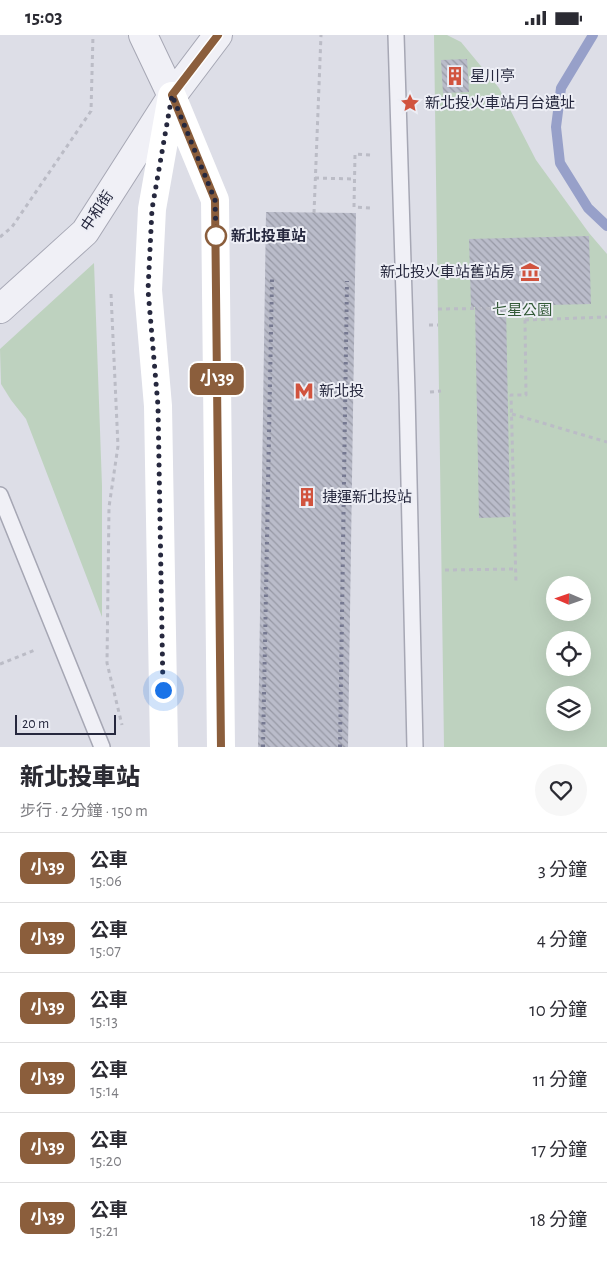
<!DOCTYPE html>
<html lang="zh-TW">
<head>
<meta charset="utf-8">
<style>
	body { margin:0; font-family:"Alegreya Sans","Noto Sans TC",sans-serif; background:#f7f7f7; color:#2b2b33; height:100vh; display:flex; flex-direction:column; font-size:19px; white-space:nowrap }
	* { box-sizing:border-box; margin:0 }
	p { font-size:16px; color:#7c7c81 }
	.icon { flex:none; width:28px; height:28px; fill:none; stroke:currentColor; stroke-width:2; stroke-linecap:round; stroke-linejoin:round }
	.map { position:relative; height:712px; overflow:hidden }
	.drawer { display:flex; flex-direction:column; background:#fff; flex:1 }
	.drawer>* { flex:none }
	.badge { padding:0 10px; border-radius:8px; font-size:18px; line-height:32px }
	.needle { width:32px; rotate:272deg }
	.buttons { position:absolute; left:546px; top:541px; display:grid; gap:10px }
	.buttons a { display:grid; place-items:center; width:45px; height:45px; border-radius:50%; background:#fff; box-shadow:0 5px 20px #0002; font-size:25px }
	.scale { position:absolute; left:15px; bottom:12px; width:101px; box-sizing:border-box; padding-left:5px; border:2px solid #26283e; border-top:0; font-size:14px; line-height:18px; white-space:nowrap; color:#26283e; -webkit-text-stroke:4px #edeef5; paint-order:stroke }
	.you { position:absolute; width:25px; height:25px; margin:-12px; border:4px solid #fff; border-radius:50%; background:#1a73e8; box-shadow:0 0 0 8px #1a73e833 }
	.map>.badge { position:absolute; translate:-50% -50%; box-shadow:0 0 0 2px #fff }
	.round { display:grid; place-items:center; flex:none; width:52px; height:52px; border-radius:26px; background:#f7f7f7 }
	.overview { display:flex; align-items:center; justify-content:space-between; height:85px; padding:0 20px }
	h1 { font-size:24px; font-weight:800; line-height:38px }
	ul { padding:0; list-style:none }
	li { display:flex; align-items:center; gap:15px; height:70px; padding:0 20px; border-top:1px solid #e1e1e2 }
	li div { flex:1 }
	li b { display:block; font-size:19px }
	li em { font-style:normal }
	li .badge { min-width:55px; font-weight:700; text-align:center }
	.status { display:flex; justify-content:space-between; align-items:center; height:35px; padding:0 25px; background:#fff; direction:ltr }
	.status svg { height:14px; fill:currentColor }
	.map>svg:first-child { display:block }
</style>
</head>
<body>
<div class="status"><b>15:03</b><svg viewBox="0 0 49 12"><path d="M0 12V9h3v3zM5 12V6h3v6zM10 12V3h3v9zM15 12V0h3v12zM26 1h20v11H26zM47 4h2v5h-2z"/></svg></div>
<div class="map">
<svg width="607" height="712" viewBox="0 0 607 712">
	<defs>
		<pattern id="building-back-hatch" width="6" height="6" patternUnits="userSpaceOnUse" patternTransform="scale(1.25)"><rect width="6" height="6" fill="#babcca"/><path d="M-1 5l2 2M0 0l6 6M5-1l2 2" fill="none" stroke="#9799a5"/></pattern>
	</defs>
	<rect width="100%" height="100%" fill="#dddee7"/>
	<!-- green -->
	<path fill="#bed2bf" fill-rule="evenodd" d="M434,0h13l14,7 38,46 37,72 53,73 18,21v493h-163zM555,550h27v28h-27zM555,605h27v27h-27zM555,660h27v28h-27z
		M94,228l8,223v131l-76,-198 -15,-19 -10,-16 -1,-35z"/>
	<g fill="none" stroke-linecap="round" stroke-linejoin="round">
		<!-- stream -->
		<path stroke="#97a0c9" stroke-width="10" d="M593,0l-32,53 -5,39 4,36 28,45 19,18"/>
	</g>
	<!-- building -->
	<path fill="url(#building-back-hatch)" d="M467,24l2,33 -26,1 -2,-33z
		M266,177l90,1 -8,534h-90z
		M589,201l2,68 -85,2 4,211 -31,1 -4,-211h-4l-2,-68z"/>
	<g fill="none" stroke-linecap="round" stroke-linejoin="round">
		<!-- service casing -->
		<g stroke="#a6a7b4" stroke-width="18">
			<path id="service" d="M396,0l11,358 8,354
				M0,460l102,252"/>
		</g>
		<!-- tertiary casing -->
		<g stroke="#a6a7b4" stroke-width="30">
			<path id="tertiary" d="M143,0l29,61
				M0,274l85,-77 87,-136 46,-61"/>
		</g>
		<!-- path -->
		<path stroke="#bbbcc6" stroke-width="3" stroke-dasharray="4 4" stroke-linecap="butt" d="M370,120l-15,-1 -1,53 16,1
			M315,143l39,1
			M314,178l7,-178
			M0,202l12,-10 79,-116 2,-76
			M111,259l7,152 -9,61 -2,156 15,62
			M438,274l84,-1 3,12 1,75h-15l5,189
			M525,285l82,-3
			M429,290h9
			M430,357l11,-1
			M512,379l95,28
			M445,535l71,-1
			M0,629l35,-14"/>
		<!-- service -->
		<use href="#service" stroke="#f0f0f6" stroke-width="15"/>
		<!-- tertiary -->
		<use href="#tertiary" stroke="#f0f0f6" stroke-width="28"/>
		<!-- secondary -->
		<path stroke="#fff" stroke-width="28" d="M172,61l43,104 6,547
			M164,712l-6,-341 -10,-116 4,-81 20,-113"/>
		<!-- rail -->
		<path stroke="#767991" stroke-width="4" stroke-dasharray="2.5 5" stroke-linecap="butt" d="M263,712l9,-468
			M340,712l7,-466"/>
	</g>
	<g fill="none" stroke-linecap="round" stroke-linejoin="round">
		<!-- line casing -->
		<g stroke="#fff" stroke-width="11">
			<path id="line" d="M218,0l-46,60 43,105 6,547"/>
		</g>
		<!-- line -->
		<use href="#line" stroke="#8b5e3c" stroke-width="8"/>
		<!-- walk -->
		<path stroke="#26283e" stroke-width="5" stroke-dasharray="0 9" d="M163,655l-5,-284 -10,-116 4,-81 20,-114 43,105 1,36"/>
	</g>
	<!-- icons -->
	<defs>
		<g id="building-bare" transform="scale(1.5)"><path d="M-4-6H4V6H1V3H-1V6H-4ZM-2.5-4.3h1.7v1.8h-1.7ZM.8-4.3h1.7v1.8H.8ZM-2.5-1h1.7V.8h-1.7ZM.8-1h1.7V.8H.8Z" fill="#d1533e" stroke="#edeef5" stroke-width="2.5" paint-order="stroke"/></g>
		<g id="sight-bare" transform="scale(1.5)"><path d="M0-6L1.8-2.2L6-1.7L2.9 1.2L3.7 5.4L0 3.3L-3.7 5.4L-2.9 1.2L-6-1.7L-1.8-2.2Z" fill="#d1533e" stroke="#edeef5" stroke-width="2.5" paint-order="stroke"/></g>
		<g id="museum-bare" transform="scale(1.5)"><path d="M0-6L6-3V-2H-6V-3ZM-5-1h2V3h-2ZM-1-1h2V3h-2ZM3-1h2V3H3ZM-6 4H6V6H-6Z" fill="#d1533e" stroke="#edeef5" stroke-width="2.5" paint-order="stroke"/></g>
		<g id="metro-bare" transform="scale(1.5)"><path d="M-5.5 5V-5H-3L0 0L3-5H5.5V5H3V-.5L0 4L-3-.5V5Z" fill="#d1533e" stroke="#edeef5" stroke-width="2.5" paint-order="stroke"/></g>
	</defs>
	<g fill-rule="evenodd">
		<use href="#building-bare" x="455" y="41"/>
		<use href="#sight-bare" x="410" y="68"/>
		<use href="#museum-bare" x="530" y="237"/>
		<use href="#metro-bare" x="304" y="356"/>
		<use href="#building-bare" x="307" y="462"/>
	</g>
	<!-- markers -->
	<circle fill="#fff" stroke="#8b5e3c" stroke-width="2.5" cx="216" cy="201" r="10"/>
	<g text-anchor="middle" stroke-width="4" stroke-linejoin="round" paint-order="stroke">
		<!-- poi labels -->
		<g font-size="15" fill="#26283e" stroke="#edeef5" text-anchor="start">
			<text x="470" y="46">星川亭</text>
			<text x="425" y="73">新北投火車站月台遺址</text>
			<text x="515" y="242" text-anchor="end">新北投火車站舊站房</text>
			<text x="319" y="361">新北投</text>
			<text x="322" y="467">捷運新北投站</text>
		</g>
		<!-- street labels -->
		<g font-size="15" fill="#26283e" stroke="#edeef5">
			<text transform="translate(97 176) rotate(-56)" y="5">中和街</text>
		</g>
		<!-- stop labels -->
		<g font-size="15" font-weight="bold" fill="#26283e" stroke="#edeef5" text-anchor="start">
			<text x="231" y="206">新北投車站</text>
		</g>
		<!-- park labels -->
		<g font-size="15" fill="#335a38" stroke="#edeef5">
			<text x="522" y="280">七星公園</text>
		</g>
	</g>
</svg>
<div class="buttons">
<a><svg class="needle" viewBox="-14 -14 28 28"><path d="M0-13l5 13h-10z" fill="#e53935"/><path d="M0 13l5-13h-10z" fill="#7c7c81"/></svg></a>
<a><svg class="icon" aria-label="locate" viewBox="0 0 24 24"><circle cx="12" cy="12" r="6"/><path d="M12 2v4M12 18v4M2 12h4M18 12h4"/></svg></a>
<a><svg class="icon" aria-label="layers" viewBox="0 0 24 24"><path d="M12 4l9 5-9 5-9-5zM3 14l9 5 9-5"/></svg></a>
</div>
<div class="scale">20 m</div>
<div class="you" style="left:163px;top:655px"></div>
<b class="badge" style="left:217px;top:344px;background:#8b5e3c;color:#fff">小39</b>
</div>
<section class="drawer">
<div class="overview"><div><h1>新北投車站</h1><p>步行 · 2 分鐘 · 150 m</p></div><a class="round"><svg class="icon" aria-label="heart" viewBox="0 0 24 24"><path d="M12 20l-8-8c-3-5 5-10 8-4 3-6 11-1 8 4z"/></svg></a></div>
<ul>
<li><span class="badge" style="background:#8b5e3c;color:#fff">小39</span><div><b>公車</b><p>15:06</p></div><em>3 分鐘</em></li>
<li><span class="badge" style="background:#8b5e3c;color:#fff">小39</span><div><b>公車</b><p>15:07</p></div><em>4 分鐘</em></li>
<li><span class="badge" style="background:#8b5e3c;color:#fff">小39</span><div><b>公車</b><p>15:13</p></div><em>10 分鐘</em></li>
<li><span class="badge" style="background:#8b5e3c;color:#fff">小39</span><div><b>公車</b><p>15:14</p></div><em>11 分鐘</em></li>
<li><span class="badge" style="background:#8b5e3c;color:#fff">小39</span><div><b>公車</b><p>15:20</p></div><em>17 分鐘</em></li>
<li><span class="badge" style="background:#8b5e3c;color:#fff">小39</span><div><b>公車</b><p>15:21</p></div><em>18 分鐘</em></li>
</ul>
</section>
</body>
</html>
